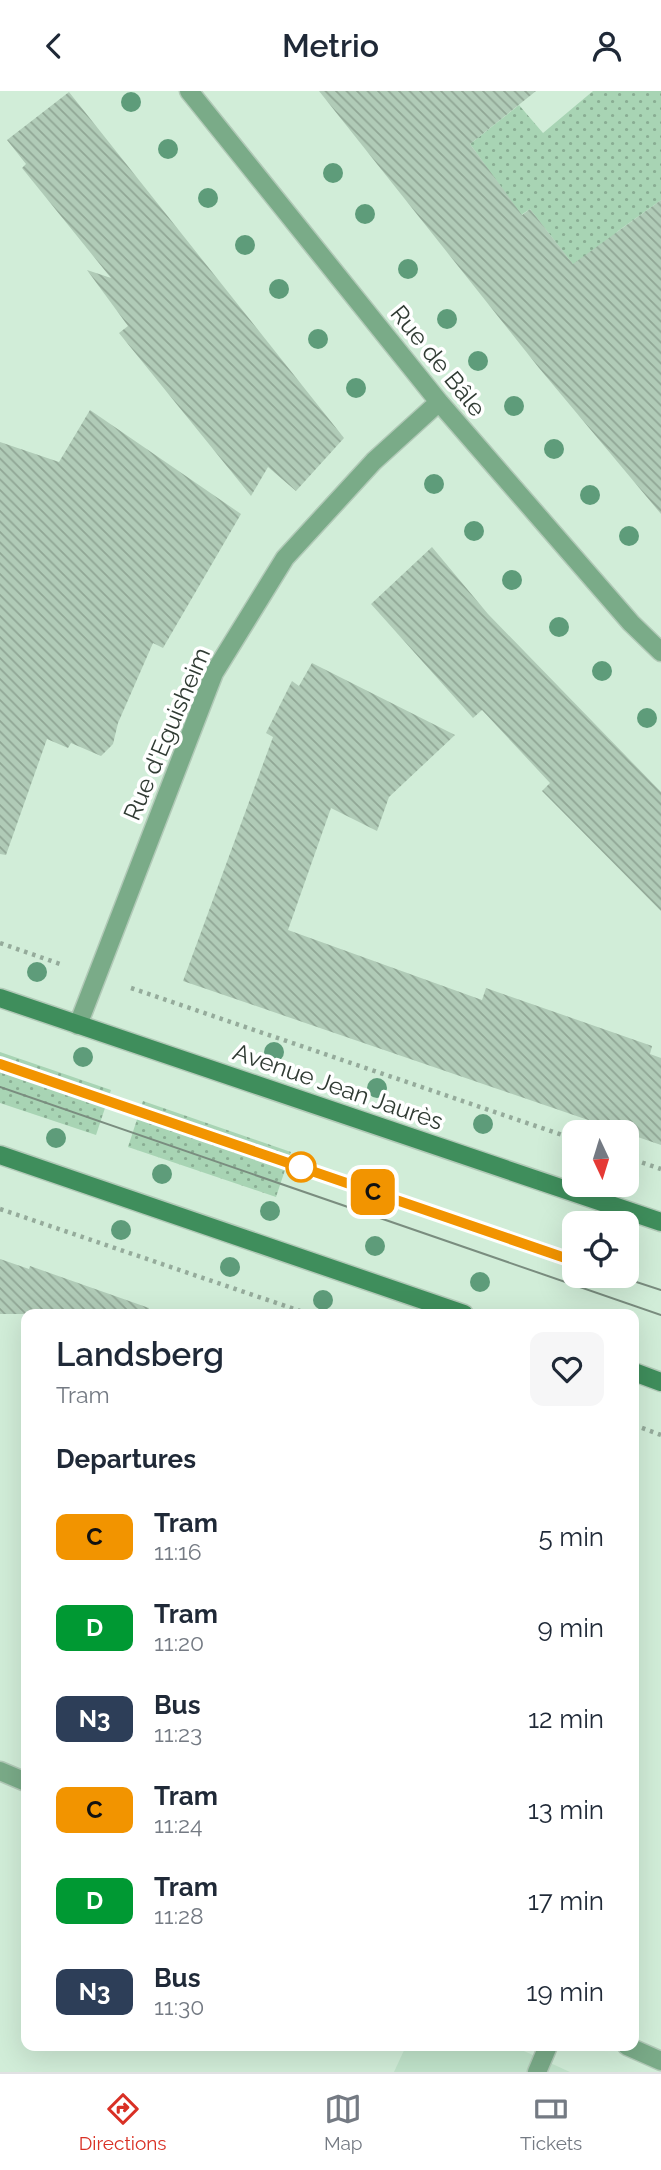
<!DOCTYPE html>
<html lang="en">
<head>
<meta charset="utf-8">
<style>
	body { margin:0; font-family:Raleway,sans-serif; background:#f6f6f7; color:#1f2937; height:100vh; display:flex; flex-direction:column; font-size:26px; white-space:nowrap }
	* { box-sizing:border-box; margin:0 }
	p { font-size:23px; color:#747a83 }
	.icon { flex:none; width:38px; height:38px; fill:none; stroke:currentColor; stroke-width:2; stroke-linecap:round; stroke-linejoin:round }
	.map { position:relative; flex:1; overflow:hidden }
	.details { position:absolute; left:21px; top:1218px; width:618px; height:742px; display:flex; flex-direction:column; background:#fff; border-radius:14px; box-shadow:0 7px 28px #0002 }
	.details>* { flex:none }
	.badge { padding:0 14px; border-radius:10px; font-size:24px; line-height:46px }
	.needle { width:46px; rotate:176deg }
	.buttons { position:absolute; left:562px; top:1029px; display:grid; gap:14px }
	.buttons a { display:grid; place-items:center; width:77px; height:77px; border-radius:14px; background:#fff; box-shadow:0 7px 28px #0002; font-size:35px }
	.map>.badge { position:absolute; translate:-50% -50%; box-shadow:0 0 0 4px #fff }
	h2 { padding:0 35px; font-size:26px; line-height:63px }
	.round { display:grid; place-items:center; flex:none; width:74px; height:74px; border-radius:14px; background:#f6f6f7 }
	.head { display:flex; align-items:center; justify-content:space-between; height:119px; padding:0 35px }
	h1 { font-size:33px; font-weight:600; line-height:52px }
	ul { padding:0; list-style:none }
	li { display:flex; align-items:center; gap:21px; height:91px; padding:0 35px }
	li div { flex:1 }
	li b { display:block; font-size:26px }
	li em { font-style:normal }
	li .badge { min-width:77px; font-weight:700; text-align:center }
	header { display:flex; justify-content:space-between; align-items:center; height:91px; padding:0 35px; background:#fff; font-size:32px; font-weight:600 }
	.dock { display:flex; justify-content:space-around; align-items:center; height:98px; border-top:2px solid #e0e1e3; background:#fff; font-size:19px; color:#747a83 }
	.dock a { display:grid; justify-items:center; gap:4px }
	.dock .selected { color:#d93025 }
	.map>svg:first-child { display:block }
</style>
</head>
<body>
<header><svg class="icon" aria-label="back" viewBox="0 0 24 24"><path d="M15 5l-7 7 7 7"/></svg>Metrio<svg class="icon" aria-label="person" viewBox="0 0 24 24"><circle cx="12" cy="8" r="4"/><path d="M4 21q1-7 8-7t8 7"/></svg></header>
<div class="map">
<svg width="661" height="1981" viewBox="0 0 661 1981">
	<defs>
		<pattern id="grass-dots" width="8" height="8" patternUnits="userSpaceOnUse" patternTransform="scale(1.75)"><rect width="8" height="8" fill="#a8d4b4"/><path d="M2 2h.1M6 6h.1" fill="none" stroke="#89ad93" stroke-width="1.8" stroke-linecap="round"/></pattern>
		<pattern id="building-back-hatch" width="6" height="6" patternUnits="userSpaceOnUse" patternTransform="scale(1.75)"><rect width="6" height="6" fill="#b0cbb7"/><path d="M-1 5l2 2M0 0l6 6M5-1l2 2" fill="none" stroke="#90a695"/></pattern>
	</defs>
	<rect width="100%" height="100%" fill="#d1edd8"/>
	<!-- built -->
	<path fill="#c0e3ca" d="M406,1955h107l57,26h-176z"/>
	<!-- grass -->
	<path fill="url(#grass-dots)" d="M593,0h68v109l-43,31 -36,45 -52,-67 -9,6 -51,-71 49,-39 24,28z
		M0,961l111,38 -15,45 -96,-32z
		M143,1010l148,51 -15,45 -148,-50z"/>
	<!-- building -->
	<path fill="url(#building-back-hatch)" d="M319,0h217l-66,53 52,71 8,-6 43,55 88,-64v314l-122,-146z
		M69,1l275,346 -48,53 -28,-24 -17,29 -132,-163 9,-7 -41,-56 24,8 -89,-110 4,-4 -19,-24z
		M90,319l151,104 -78,134 -10,-5 -35,80 -5,21 -12,12 -30,-13 -3,5 -21,-9 -41,116 -6,-1v-412l59,20z
		M432,456l56,67 173,178v119l-119,-120 8,-8 -68,-73 -9,8 -102,-114z
		M312,572l143,72 -66,62 -12,34 -46,-23 -43,122 194,70 4,-12 166,58 -2,8 11,4v87l-478,-164 90,-244 -7,-4 26,-52 7,5z
		M0,1168l29,10 1,-3 119,42 -1,6h-148z"/>
	<g fill="none" stroke-linecap="round" stroke-linejoin="round">
		<!-- service casing -->
		<g stroke="#b1c9b7" stroke-width="21">
			<path id="service" d="M537,1981l11,-26"/>
		</g>
		<!-- minor casing -->
		<g stroke="#b1c9b7" stroke-width="21">
			<path id="minor" d="M189,0l250,311 192,221 30,29
				M78,934l136,-352 71,-115 89,-97 65,-59
				M0,1680l26,11
				M627,1955l34,15"/>
		</g>
		<!-- secondary casing -->
		<g stroke="#b1c9b7" stroke-width="21">
			<path id="secondary" d="M0,907l661,224
				M0,1064l464,159
				M634,1281l27,10"/>
		</g>
		<!-- path -->
		<path stroke="#95ab9b" stroke-width="4.5" stroke-dasharray="3.5 5" stroke-linecap="butt" d="M0,852l63,22
			M131,897l443,151
			M626,1066l35,12
			M0,1118l309,105
			M634,1334l27,10"/>
		<!-- service -->
		<use href="#service" stroke="#7aab88" stroke-width="18"/>
		<!-- minor -->
		<use href="#minor" stroke="#7aab88" stroke-width="18"/>
		<!-- secondary -->
		<use href="#secondary" stroke="#3f8e5c" stroke-width="18"/>
		<!-- tram -->
		<path stroke="#7a8d7f" stroke-width="2" d="M0,973l574,197
			M0,996l661,228
			M618,1185l43,14"/>
	</g>
	<!-- trees -->
	<g fill="#5e9c7a">
		<circle cx="131" cy="11" r="10"/>
		<circle cx="168" cy="58" r="10"/>
		<circle cx="333" cy="82" r="10"/>
		<circle cx="208" cy="107" r="10"/>
		<circle cx="365" cy="123" r="10"/>
		<circle cx="245" cy="154" r="10"/>
		<circle cx="408" cy="178" r="10"/>
		<circle cx="279" cy="198" r="10"/>
		<circle cx="447" cy="228" r="10"/>
		<circle cx="318" cy="248" r="10"/>
		<circle cx="478" cy="270" r="10"/>
		<circle cx="356" cy="297" r="10"/>
		<circle cx="514" cy="315" r="10"/>
		<circle cx="554" cy="358" r="10"/>
		<circle cx="434" cy="393" r="10"/>
		<circle cx="590" cy="404" r="10"/>
		<circle cx="474" cy="440" r="10"/>
		<circle cx="629" cy="445" r="10"/>
		<circle cx="512" cy="489" r="10"/>
		<circle cx="559" cy="536" r="10"/>
		<circle cx="602" cy="580" r="10"/>
		<circle cx="647" cy="627" r="10"/>
		<circle cx="37" cy="881" r="10"/>
		<circle cx="274" cy="961" r="10"/>
		<circle cx="83" cy="966" r="10"/>
		<circle cx="377" cy="997" r="10"/>
		<circle cx="483" cy="1033" r="10"/>
		<circle cx="56" cy="1047" r="10"/>
		<circle cx="162" cy="1083" r="10"/>
		<circle cx="270" cy="1120" r="10"/>
		<circle cx="121" cy="1139" r="10"/>
		<circle cx="375" cy="1155" r="10"/>
		<circle cx="230" cy="1176" r="10"/>
		<circle cx="480" cy="1191" r="10"/>
		<circle cx="323" cy="1209" r="10"/>
	</g>
	<g fill="none" stroke-linecap="round" stroke-linejoin="round">
		<!-- line casing -->
		<g stroke="#fff" stroke-width="16">
			<path id="line" d="M0,973l574,197"/>
		</g>
		<!-- line -->
		<use href="#line" stroke="#f29400" stroke-width="10"/>
	</g>
	<!-- markers -->
	<circle fill="#fff" stroke="#f29400" stroke-width="3.5" cx="301" cy="1076" r="14"/>
	<g text-anchor="middle" stroke-width="7" stroke-linejoin="round" paint-order="stroke">
		<!-- street labels -->
		<g font-size="24" fill="#303b33" stroke="#fff">
			<text transform="translate(438 270) rotate(51)" y="8">Rue de Bâle</text>
			<text transform="translate(167 643) rotate(-67)" y="8">Rue d'Eguisheim</text>
			<text transform="translate(338 996) rotate(19)" y="8">Avenue Jean Jaurès</text>
		</g>
	</g>
</svg>
<div class="buttons">
<a><svg class="needle" viewBox="-14 -14 28 28"><path d="M0-13l5 13h-10z" fill="#e53935"/><path d="M0 13l5-13h-10z" fill="#747a83"/></svg></a>
<a><svg class="icon" aria-label="locate" viewBox="0 0 24 24"><circle cx="12" cy="12" r="6"/><path d="M12 2v4M12 18v4M2 12h4M18 12h4"/></svg></a>
</div>
<b class="badge" style="left:373px;top:1101px;background:#f29400;color:#111">C</b>
<section class="details">
<div class="head"><div><h1>Landsberg</h1><p>Tram</p></div><a class="round"><svg class="icon" aria-label="heart" viewBox="0 0 24 24"><path d="M12 20l-8-8c-3-5 5-10 8-4 3-6 11-1 8 4z"/></svg></a></div>
<h2>Departures</h2>
<ul>
<li><span class="badge" style="background:#f29400;color:#111">C</span><div><b>Tram</b><p>11:16</p></div><em>5 min</em></li>
<li><span class="badge" style="background:#093;color:#fff">D</span><div><b>Tram</b><p>11:20</p></div><em>9 min</em></li>
<li><span class="badge" style="background:#2d3e58;color:#fff">N3</span><div><b>Bus</b><p>11:23</p></div><em>12 min</em></li>
<li><span class="badge" style="background:#f29400;color:#111">C</span><div><b>Tram</b><p>11:24</p></div><em>13 min</em></li>
<li><span class="badge" style="background:#093;color:#fff">D</span><div><b>Tram</b><p>11:28</p></div><em>17 min</em></li>
<li><span class="badge" style="background:#2d3e58;color:#fff">N3</span><div><b>Bus</b><p>11:30</p></div><em>19 min</em></li>
</ul>
</section>
</div>
<nav class="dock">
<a class="selected"><svg class="icon" aria-label="directions" viewBox="0 0 24 24"><path d="M12 3l9 9-9 9-9-9zM9 14v-3h6M13 9l2 2-2 2"/></svg>Directions</a>
<a><svg class="icon" aria-label="map" viewBox="0 0 24 24"><path d="M3 6l6-2 6 2 6-2v14l-6 2-6-2-6 2zM9 4v14M15 6v14"/></svg>Map</a>
<a><svg class="icon" aria-label="tickets" viewBox="0 0 24 24"><path d="M3 7h18v10H3zM15 7v10"/></svg>Tickets</a>
</nav>
</body>
</html>
